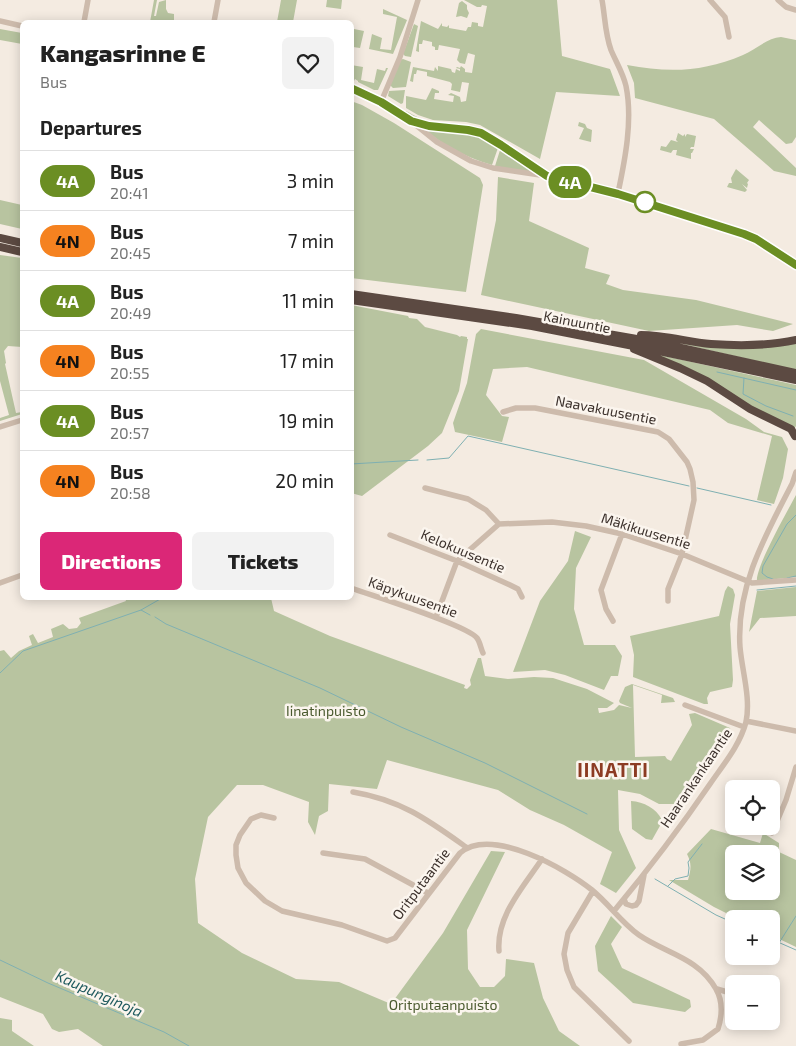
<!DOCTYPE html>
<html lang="en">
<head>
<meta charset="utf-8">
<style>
	body { margin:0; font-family:"Exo 2",sans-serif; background:#f2f2f2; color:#222; height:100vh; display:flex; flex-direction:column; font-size:19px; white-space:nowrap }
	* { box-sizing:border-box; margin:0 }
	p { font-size:16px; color:#767676 }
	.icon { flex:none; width:28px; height:28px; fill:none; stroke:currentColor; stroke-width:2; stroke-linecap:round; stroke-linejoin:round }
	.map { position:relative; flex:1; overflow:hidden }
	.panel { position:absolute; left:20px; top:20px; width:334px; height:580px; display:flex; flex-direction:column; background:#fff; border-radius:8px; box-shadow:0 2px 12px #0003 }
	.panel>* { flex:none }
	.badge { padding:0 10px; border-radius:16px; font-size:18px; line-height:32px }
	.buttons { position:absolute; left:725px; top:780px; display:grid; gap:10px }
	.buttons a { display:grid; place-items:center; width:55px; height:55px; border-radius:8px; background:#fff; box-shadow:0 2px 12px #0003; font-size:25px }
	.map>.badge { position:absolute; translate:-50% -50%; box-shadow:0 0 0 2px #fff }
	h2 { padding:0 20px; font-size:19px; line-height:45px }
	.round { display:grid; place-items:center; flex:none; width:52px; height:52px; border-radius:8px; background:#f2f2f2 }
	.overview { display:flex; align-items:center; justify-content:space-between; height:85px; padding:0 20px }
	h1 { font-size:24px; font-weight:800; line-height:38px }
	.primary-button { display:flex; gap:10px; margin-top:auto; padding:10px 20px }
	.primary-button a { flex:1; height:58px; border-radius:8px; background:#db2777; color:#fff; font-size:20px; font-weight:800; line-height:58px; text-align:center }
	.primary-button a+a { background:#f2f2f2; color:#222 }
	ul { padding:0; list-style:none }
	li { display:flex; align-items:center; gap:15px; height:60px; padding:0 20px; border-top:1px solid #e0e0e0 }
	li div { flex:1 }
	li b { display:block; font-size:19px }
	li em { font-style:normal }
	li .badge { min-width:55px; font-weight:700; text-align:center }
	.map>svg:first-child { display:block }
</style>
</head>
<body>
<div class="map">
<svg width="796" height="1046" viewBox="0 0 796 1046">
	<rect width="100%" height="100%" fill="#f4ebe1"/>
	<!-- green -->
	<path fill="#b8c4a0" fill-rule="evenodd" d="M154,0h3l-3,16h2l3,-14 7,-2v9l2,4 6,1v8h-24z
		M281,0h16l-4,22h-16z
		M327,0h15l-1,9 -15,-2z
		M464,0h93l5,56 48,13 10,27 -64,-4 -16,67 -60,-34 -14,-3 -33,-2 -15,-5 -12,-7v-12l20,4 6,-12 7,3v2h-4l-1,6 19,3 1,-6 -6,-1 3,-2 9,4 1,5 5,-1 3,-18 -7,-1 -2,10 -9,-2 1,-6 -2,-2 -23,-6v-4l-10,-2 -1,4h-2l-1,8 -3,-1 3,-14 21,4 1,-4 3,4v-5l13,3 1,3 3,1 1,-4 4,2v-2l-4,-1 1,-1 3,1 1,-2 4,3v3l7,1 3,-18 -7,-2 -3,11 -5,-1 -3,-3 3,-11 -21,-4 -1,5h-3v-3l-3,-1v-4l-9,-2 -1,4h-3v8l-3,-1 5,-30 17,8 4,-6v3l5,1 2,-2v3l17,3 2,-4h3l1,-5 6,1v3l5,1 4,-21 -5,-1 -1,2h-4z
		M462,1l5,4v4l2,4 -2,5 -6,-2 -5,1 3,-14z
		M383,9l24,11 -14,34 -24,-5 3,-15 10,4 -2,11 11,1 6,-33 -14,-3z
		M414,24l4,2 -7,31 -6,-1 -2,-2z
		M0,29l22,4v11l-22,-4z
		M354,29l10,2 -4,17 -7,-1 -1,3z
		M781,37l15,3v97l-4,6 -6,1 -27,-24 -6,7 43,41v8l-22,-5 -60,-52 -79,-21 -1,-15 -7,-18c42,8 76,7 116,-10 12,-5 24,-17 38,-18z
		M403,59l8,3 -5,25 -13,1 -3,-3 10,-25z
		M351,65l12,2 -2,13 13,3 3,-14 8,2 1,-3h2l-10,22h-4l-16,-8v-1l-3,-2 -1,2 -3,-1z
		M405,90l-2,13 -2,1 -13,-8 1,-5z
		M351,101l11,4 32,18 86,55 3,7 -17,107 -115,-14v-157l2,-9z
		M406,111c9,5 18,10 29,11 24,4 47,1 66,19l-1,2 -10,-6 -70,-16 -16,-9z
		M579,122l6,2 2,4 5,2 -1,12 -12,-3 5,-11 -6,-2z
		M419,125l56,8 24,12 -7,20c-28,-8 -51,-21 -73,-40z
		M678,133l5,3 2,-2v3l2,-3 9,2 -2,11h-3l-1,2h4l-2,4h-1v6l-15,-4 1,-5h-4l-2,3 -11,-3 1,-4 5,1 5,-7 7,2 -2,-2z
		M501,147l39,27 -45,-8z
		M736,169l13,11 -2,3 1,1 -1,4 -5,-4 5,6 -2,2 -18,-5 2,-4h3l-1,-5z
		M498,177l36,6 -5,38 60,27 -4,20 25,7 -4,9 17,6 73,10 97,24 -20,7 -36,-6 -88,6 -168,-36 15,-75z
		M0,200l22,5v24l-22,-5z
		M0,255l22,3v89l-14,-1 -4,5 2,12 -1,1 11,49 6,-1v2l-22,7v-3l9,-3 -9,-34z
		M351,305l57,11 1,2 8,1 8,8 32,8 3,2 1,-1 6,1v2h1l-9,52 -17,42 -14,13 -66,50 -11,-3z
		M481,329l163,31 102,59 18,13 18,5 6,12 -5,29 -9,26 -17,-4 15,-64 -44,-13 -18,-13 -183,-43 -34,2 -7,26 16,21 7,1 -7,25 -47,-10 -2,-9 14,-40 9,-49z
		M796,342v28l-118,-27 32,3z
		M651,353l145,32v41l-2,3 -25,-11z
		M796,495v82l-39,4c-2,-13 31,-71 39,-86z
		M575,531l16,6 -15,31 -2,41 10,36h31l7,11 -4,20h-7l-7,14 -39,-15 -20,-5 -32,2 27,-71 28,-40z
		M728,586l5,3 2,6 -5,29 3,56 -1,7 -22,5 -3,6 1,6h-4l-71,-27 1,-22 -4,-19 89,-20 6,-25z
		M796,587v29l-36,2 -11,14 8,-41z
		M125,598h146l3,13 56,25 135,49 -1,3 3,1 4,-4 -1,-5 8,-22h3l4,18 23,3 26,-2 19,1 34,11 27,14 -7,5h-9l1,5 15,-3 5,-5 13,3 -12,-5 -1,-2 6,-14 7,-3 41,14 2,4 -14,1 1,-8 -29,-10 2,72 30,-1 2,3 4,2 21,-36 -3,-11 6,-1 35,15 2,8 -50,68h-23l-19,-10 -22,-4 1,40 17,38 -20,25 -16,-9 12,-32 -48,-27 -34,-15 -32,-20 -111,-30 -10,29 -48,-5 -1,27 -9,5 -4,19 -7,-13 1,-20 -46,-17h-26l-29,32 -13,62 3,44 44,30 54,26 43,3 52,22 52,-71 48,-82 14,1 -38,78 1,39 12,18h14l11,-11 1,-17 28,4 9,35 16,33 21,15h-477l-25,-17 -19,3 -7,-3 -9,-15 -43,-17v-346l4,-1 7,8 8,-7 13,-6 -3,-9 4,-2 5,9 15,-6 -2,-8 12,-5 6,5 8,-1 4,-5 -2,-5 47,-17z
		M631,801c13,1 25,7 31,19l-1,4 -9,16 -6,-1 -14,-10z
		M711,829l49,14 3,-10 16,10v9l17,8v87l-25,-12v-16h-33l-24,-12 -45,-27h19c3,-11 4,-16 -1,-26zM734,854h37v37h-37z
		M611,916l11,11 -11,17 11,24 68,32 1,7 -6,5 -52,-9 -35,-32 -3,-25z
		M0,1018l12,2v11l22,15h-34z"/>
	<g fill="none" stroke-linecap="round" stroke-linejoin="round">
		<!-- stream -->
		<path stroke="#7fb0b2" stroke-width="1" d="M717,372l79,18
			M744,378l-1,16 23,12 27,10
			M427,460l22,-2 19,-22 221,50
			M351,464l67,-4
			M697,488l74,17
			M787,578l9,-2
			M773,579l-6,-2 -5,-4 1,-7 24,-42 9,-9
			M757,590l39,-4
			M141,610l21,-12
			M155,617l11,7 154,64 81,39 84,36 102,51
			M0,673l23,-22 118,-41 9,5
			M655,879l61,36 18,8
			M668,886l7,-7 13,-3 1,-8 -1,-6 14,-18
			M771,939l25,11
			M779,943l17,-27
			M0,960l48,23 116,49 25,14"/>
		<!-- minor -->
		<path stroke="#cdbbac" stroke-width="5.5" d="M602,0c3,16 3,34 9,50 5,12 12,23 15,36 7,34 -1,74 -8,107
			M710,0l15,17 4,20
			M778,0l8,7 10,3
			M0,21l22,5
			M84,22l4,-22
			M214,22l4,-22
			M351,88l30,14 30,19 26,21 34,19 22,7 54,8 71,17 71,23 67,23 40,26
			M381,102l19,-45 18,-57
			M411,121l18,5 39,4 13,3 20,12 44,30
			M503,412l13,-4h19l123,24 11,7 18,23 3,7 3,13 1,18 -12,54 -14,35v12
			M0,427l22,-7
			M425,488l43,11 18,11 13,14
			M390,535l67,26 53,24 8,4 4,8
			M0,583l22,-8
			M351,588c22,8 116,37 126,50 3,4 4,11 6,15
			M436,617l21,-56 42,-37 53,-2 34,4 36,8 60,20 70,29 44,-3
			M613,621l-7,-12 -5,-19 21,-56
			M685,705l59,22
			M746,721l50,10
			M353,792c48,8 75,28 113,55
			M274,818l-13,-3 -10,4 -11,16 -4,10v10l2,13 8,15 19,18 17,10 60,14 45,16 8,-3 65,-85c31,-27 106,16 132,37 17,14 29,32 47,45 26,18 60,23 77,54 7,12 6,27 2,40l-15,11 -22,4
			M772,833l14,-33 10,-33
			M323,853l42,6 63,34
			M593,891l-25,42 -4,21 3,16 7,17 55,54
			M624,899l2,5 6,2 4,-1 3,-4 5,-26
			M614,911c34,-41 66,-83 96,-127 13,-19 30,-39 36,-62 5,-24 -4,-51 -6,-75 -4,-60 25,-111 52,-163l4,-12
			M499,951c-3,-35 25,-65 43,-92
			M717,989l17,5
			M771,1008l6,2"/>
		<!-- highway -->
		<path stroke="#5c4a42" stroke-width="8" d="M0,238l22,5
			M0,247l22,5
			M351,294l165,24 138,24 142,31
			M351,300l181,26 122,24 142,30
			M641,335c24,0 47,7 70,9 28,2 57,2 85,-4
			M634,349l46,19 27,13 43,28 41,20 4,7"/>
	</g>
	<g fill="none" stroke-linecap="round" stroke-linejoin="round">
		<!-- line casing -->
		<g stroke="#fff" stroke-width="11">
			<path id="line" d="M351,88l30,14 30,19 18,5 39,4 13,3 20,12 46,31 71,18 126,40 12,5 40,26"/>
		</g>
		<!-- line -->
		<use href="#line" stroke="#6b8e23" stroke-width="8"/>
	</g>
	<!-- markers -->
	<circle fill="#fff" stroke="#6b8e23" stroke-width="2.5" cx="645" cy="202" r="10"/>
	<g text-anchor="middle" stroke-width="5" stroke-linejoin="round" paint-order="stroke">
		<!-- street labels -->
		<g font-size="14" fill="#3b302b" stroke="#fbf5ee">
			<text transform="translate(577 322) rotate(11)" y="5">Kainuuntie</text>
			<text transform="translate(606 410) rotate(11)" y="5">Naavakuusentie</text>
			<text transform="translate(646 531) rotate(17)" y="5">Mäkikuusentie</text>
			<text transform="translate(463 551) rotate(23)" y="5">Kelokuusentie</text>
			<text transform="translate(413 597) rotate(20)" y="5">Käpykuusentie</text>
			<text transform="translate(696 778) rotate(-56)" y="5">Haarankankaantie</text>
			<text transform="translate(421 884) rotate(-53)" y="5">Oritputaantie</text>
		</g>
		<!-- park labels -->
		<g font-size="14" fill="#4a5a2e" stroke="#fbf5ee">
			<text x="326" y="716">Iinatinpuisto</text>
			<text x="443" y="1010">Oritputaanpuisto</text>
		</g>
		<!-- water labels -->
		<g font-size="15" font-style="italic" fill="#1f5a5e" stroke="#fbf5ee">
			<text transform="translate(99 994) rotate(24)" y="5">Kaupunginoja</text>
		</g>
		<!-- district labels -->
		<g font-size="19" font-weight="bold" letter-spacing="1" fill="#8c3b22" stroke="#fbf5ee">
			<text x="613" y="777">IINATTI</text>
		</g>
	</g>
</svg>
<div class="buttons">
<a><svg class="icon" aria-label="locate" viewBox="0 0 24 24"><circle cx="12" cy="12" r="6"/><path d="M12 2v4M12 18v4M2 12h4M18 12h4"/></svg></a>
<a><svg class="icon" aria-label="layers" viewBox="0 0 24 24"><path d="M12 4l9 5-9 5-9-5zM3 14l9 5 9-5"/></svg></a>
<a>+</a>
<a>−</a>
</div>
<b class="badge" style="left:570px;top:182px;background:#6b8e23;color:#fff">4A</b>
<section class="panel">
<div class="overview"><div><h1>Kangasrinne E</h1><p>Bus</p></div><a class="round"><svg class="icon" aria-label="heart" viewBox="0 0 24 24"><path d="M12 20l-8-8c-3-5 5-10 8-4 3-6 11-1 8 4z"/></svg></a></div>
<h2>Departures</h2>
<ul>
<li><span class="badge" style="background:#6b8e23;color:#fff">4A</span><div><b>Bus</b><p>20:41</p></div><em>3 min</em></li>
<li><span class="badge" style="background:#f58220;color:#111">4N</span><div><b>Bus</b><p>20:45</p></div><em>7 min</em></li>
<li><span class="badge" style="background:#6b8e23;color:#fff">4A</span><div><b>Bus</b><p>20:49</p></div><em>11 min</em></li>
<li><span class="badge" style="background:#f58220;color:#111">4N</span><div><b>Bus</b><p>20:55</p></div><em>17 min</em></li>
<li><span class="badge" style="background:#6b8e23;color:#fff">4A</span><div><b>Bus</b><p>20:57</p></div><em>19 min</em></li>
<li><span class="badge" style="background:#f58220;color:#111">4N</span><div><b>Bus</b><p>20:58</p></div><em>20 min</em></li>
</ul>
<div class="primary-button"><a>Directions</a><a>Tickets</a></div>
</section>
</div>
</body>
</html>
